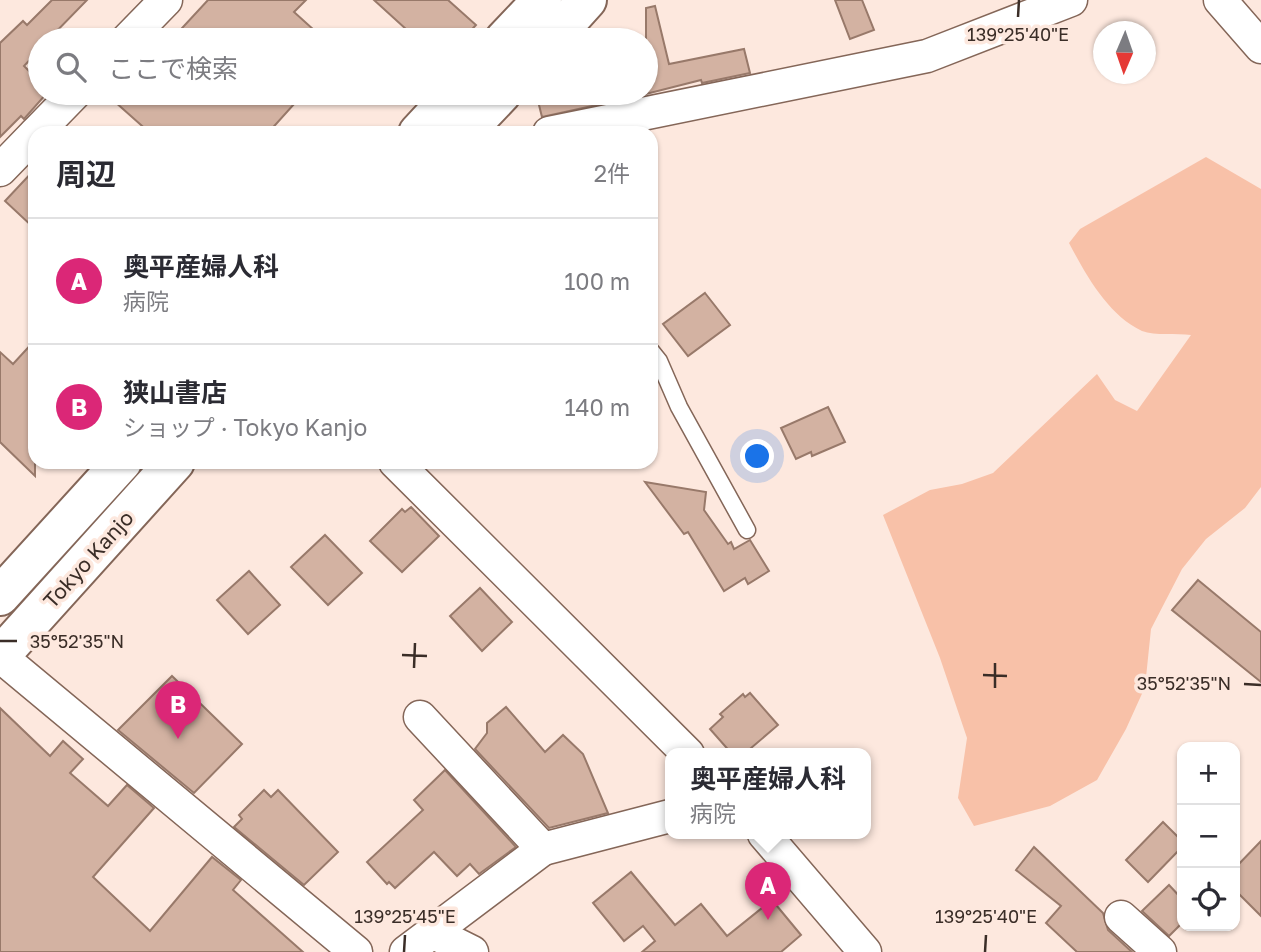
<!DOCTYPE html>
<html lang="ja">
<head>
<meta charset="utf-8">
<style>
	:root { --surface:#fff; --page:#f7f7f7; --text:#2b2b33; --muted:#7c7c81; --line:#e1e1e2; --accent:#db2777 }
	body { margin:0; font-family:"Golos Text","Noto Sans JP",sans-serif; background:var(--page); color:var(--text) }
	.controls { position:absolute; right:21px; bottom:21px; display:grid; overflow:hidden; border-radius:14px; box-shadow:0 2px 5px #0004 }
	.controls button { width:63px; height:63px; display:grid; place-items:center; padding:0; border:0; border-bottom:2px solid var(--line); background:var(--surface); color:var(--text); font:35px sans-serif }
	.compass { position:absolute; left:1093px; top:21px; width:63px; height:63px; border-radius:50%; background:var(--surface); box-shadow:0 2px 5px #0004; rotate:182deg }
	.you { position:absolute; left:758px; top:457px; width:24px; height:24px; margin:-18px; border:5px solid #fff; border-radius:50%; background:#1a73e8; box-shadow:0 0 0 10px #1a73e833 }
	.badge { display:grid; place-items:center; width:46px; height:46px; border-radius:50%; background:var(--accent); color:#fff; font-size:23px; font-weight:700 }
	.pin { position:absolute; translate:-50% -58px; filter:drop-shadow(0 2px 4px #0008) }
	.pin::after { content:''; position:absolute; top:37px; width:24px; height:21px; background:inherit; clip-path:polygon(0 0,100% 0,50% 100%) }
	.popup { position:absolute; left:665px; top:748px; width:206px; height:91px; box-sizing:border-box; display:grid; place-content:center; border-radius:14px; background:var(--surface); filter:drop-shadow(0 2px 5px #0005); font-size:23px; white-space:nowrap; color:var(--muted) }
	.popup b { font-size:26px; color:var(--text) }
	.popup::after { content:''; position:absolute; left:50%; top:100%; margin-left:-14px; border:14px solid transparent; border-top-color:var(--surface) }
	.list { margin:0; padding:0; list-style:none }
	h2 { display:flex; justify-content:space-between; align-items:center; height:91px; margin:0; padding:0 28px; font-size:30px }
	h2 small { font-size:23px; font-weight:400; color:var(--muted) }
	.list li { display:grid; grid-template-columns:46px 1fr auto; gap:21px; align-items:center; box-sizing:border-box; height:126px; padding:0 28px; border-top:2px solid var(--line) }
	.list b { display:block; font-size:26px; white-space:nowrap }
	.list p { margin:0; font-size:23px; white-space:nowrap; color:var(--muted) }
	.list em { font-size:23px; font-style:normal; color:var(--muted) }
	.icon { flex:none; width:38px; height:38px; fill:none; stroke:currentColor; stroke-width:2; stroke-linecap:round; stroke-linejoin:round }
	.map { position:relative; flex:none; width:1261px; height:952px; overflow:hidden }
	.search { position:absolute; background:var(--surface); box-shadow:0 2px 5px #0004; left:28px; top:28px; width:630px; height:77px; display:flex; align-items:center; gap:18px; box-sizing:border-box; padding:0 24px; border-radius:38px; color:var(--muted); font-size:26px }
	.panel { position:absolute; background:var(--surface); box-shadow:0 2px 5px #0004; left:28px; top:126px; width:630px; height:343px; border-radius:21px }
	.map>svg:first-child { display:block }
	.green { fill:#f8c1a8 }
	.building { fill:#d3b2a2; stroke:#98796a; stroke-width:2 }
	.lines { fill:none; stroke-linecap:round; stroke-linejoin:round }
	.lane-casing { stroke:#846658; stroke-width:19 }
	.street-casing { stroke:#846658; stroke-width:35 }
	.highway-casing { stroke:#846658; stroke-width:42 }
	.lane { stroke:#fff; stroke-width:16 }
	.street { stroke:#fff; stroke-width:32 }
	.highway { stroke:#fff; stroke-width:38 }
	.ticks { fill:none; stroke:#3a2d27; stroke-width:2.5 }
	.labels { text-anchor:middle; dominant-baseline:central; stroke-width:7; stroke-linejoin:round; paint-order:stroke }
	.street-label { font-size:21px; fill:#3a2d27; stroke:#fde8de }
	.ticks-label { font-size:18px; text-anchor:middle; fill:#3a2d27; stroke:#fde8de; stroke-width:7; stroke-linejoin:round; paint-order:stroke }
</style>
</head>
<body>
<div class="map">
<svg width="1261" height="952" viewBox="0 0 1261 952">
	<rect width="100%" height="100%" fill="#fde8de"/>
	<path class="green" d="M1206,157L1261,189V487L1245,508L1206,539L1182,569L1151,629L1145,687L1126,729L1097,780L1050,806L974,826L958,798L967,738L940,658L883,515L930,490L962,484L993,473L1097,374L1115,400L1137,411L1191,335C1177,333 1155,336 1142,331C1108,315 1086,275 1069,243L1080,229Z"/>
	<g class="building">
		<polygon points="52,0 87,0 48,40 40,40 40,49 24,66 40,82 40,93 47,93 24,119 21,116 0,137 0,43 23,21 27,25"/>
		<polygon points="208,0 306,0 294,12 325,40 171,40"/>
		<polygon points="374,0 448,0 476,25 462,40 418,40"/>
		<polygon points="835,0 862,0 874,30 850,39"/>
		<polygon points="655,6 669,64 744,49 750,73 702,83 701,80 646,94 646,8"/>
		<polygon points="105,93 304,93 268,133 150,133"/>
		<polygon points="536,93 614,93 615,101 542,117"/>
		<polygon points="35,169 35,229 5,201"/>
		<polygon points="705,293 730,325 688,356 663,324"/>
		<polygon points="35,340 35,476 0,442 0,352 13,364"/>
		<polygon points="828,407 845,442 812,456 811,452 796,459 781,428"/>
		<polygon points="645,482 706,492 704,510 728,544 731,542 734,549 750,540 769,571 748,584 745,578 724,591 688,532 684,534"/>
		<polygon points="411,507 439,536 402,572 370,541 402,509 405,512"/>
		<polygon points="325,535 362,573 328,605 291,567"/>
		<polygon points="249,571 280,605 248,634 217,600"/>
		<polygon points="1198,580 1261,632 1261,682 1172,610"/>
		<polygon points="480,588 512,622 482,651 450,616"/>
		<polygon points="172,676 242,744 194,793 118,730"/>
		<polygon points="750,693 778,725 744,754 732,754 710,729 723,717 720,714 743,694 745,697"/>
		<polygon points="506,707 545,752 563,735 583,754 608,813 549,828 475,749 487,733 487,723"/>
		<polygon points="0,708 50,756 63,741 83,759 70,773 108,806 127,785 154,808 93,877 150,931 212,857 241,880 233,890 303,952 0,952"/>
		<polygon points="445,770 516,847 479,874 470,864 457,876 434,852 395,888 389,882 387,884 367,862 423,810 414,800"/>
		<polygon points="264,790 271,797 278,790 338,852 304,885 234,827 242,819 239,815"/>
		<polygon points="1163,822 1182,841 1182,847 1148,882 1126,860"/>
		<polygon points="1261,841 1261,916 1235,890 1235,868"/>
		<polygon points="1034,847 1103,913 1108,930 1132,952 1077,952 1046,923 1061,906 1016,870"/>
		<polygon points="631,872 675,925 701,904 727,936 772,900 801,935 781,952 642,952 655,941 643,926 624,941 593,903"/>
		<polygon points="1169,885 1182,899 1182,923 1169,936 1142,911"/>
	</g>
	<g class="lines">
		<defs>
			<polyline id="lane" points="651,351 659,361 679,407 747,530"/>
			<g id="street">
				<polyline points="1220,0 1261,47"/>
				<polyline points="127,40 166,0"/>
				<polyline points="36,133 75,93"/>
				<polyline points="549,133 927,56 1071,0"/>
				<polyline points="0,170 35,134"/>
				<polyline points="395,462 688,754"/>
				<polyline points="0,656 356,952"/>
				<polyline points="764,834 865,952"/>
				<polyline points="543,849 670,816"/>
				<polyline points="1121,917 1160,952"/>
				<polyline points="434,933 472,952"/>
				<polyline points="406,952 543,849 420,717"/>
			</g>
			<g id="highway">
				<polyline points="504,40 542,0"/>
				<polyline points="551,40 587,0"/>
				<polyline points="418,133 455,93"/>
				<polyline points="464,133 502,93"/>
				<polyline points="0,596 122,462"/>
				<polyline points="0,656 175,462"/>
			</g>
		</defs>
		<use href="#lane" class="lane-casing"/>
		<use href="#street" class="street-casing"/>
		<use href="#highway" class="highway-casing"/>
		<use href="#lane" class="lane"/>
		<use href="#street" class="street"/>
		<use href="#highway" class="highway"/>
	</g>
	<path class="ticks" d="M1018,17L1019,0M0,641H17M402,655L427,656M414,668L415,643M983,675L1007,676M1244,684L1261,685M995,688V663M404,952L405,935M985,952L986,935"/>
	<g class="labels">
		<g class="street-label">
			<text transform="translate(88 559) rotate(-48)">Tokyo Kanjo</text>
		</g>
	</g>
	<g class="ticks-label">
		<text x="1018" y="41">139°25'40"E</text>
		<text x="77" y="648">35°52'35"N</text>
		<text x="1184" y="690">35°52'35"N</text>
		<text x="405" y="923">139°25'45"E</text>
		<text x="986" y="923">139°25'40"E</text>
	</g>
</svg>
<div class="controls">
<button>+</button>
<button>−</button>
<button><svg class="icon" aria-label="locate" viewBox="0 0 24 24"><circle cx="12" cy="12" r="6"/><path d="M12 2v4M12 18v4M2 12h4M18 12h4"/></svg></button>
</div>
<svg class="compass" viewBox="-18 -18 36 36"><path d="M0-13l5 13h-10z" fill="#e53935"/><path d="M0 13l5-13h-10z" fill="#7c7c81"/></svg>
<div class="you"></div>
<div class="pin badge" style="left:768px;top:920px">A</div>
<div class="popup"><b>奥平産婦人科</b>病院</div>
<div class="pin badge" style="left:178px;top:739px">B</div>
<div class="search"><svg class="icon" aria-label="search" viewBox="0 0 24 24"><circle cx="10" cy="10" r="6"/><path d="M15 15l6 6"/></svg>ここで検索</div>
<section class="panel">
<h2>周辺<small>2件</small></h2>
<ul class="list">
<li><span class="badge">A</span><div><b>奥平産婦人科</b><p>病院</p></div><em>100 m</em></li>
<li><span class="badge">B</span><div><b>狭山書店</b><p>ショップ · Tokyo Kanjo</p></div><em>140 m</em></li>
</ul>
</section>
</div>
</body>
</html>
